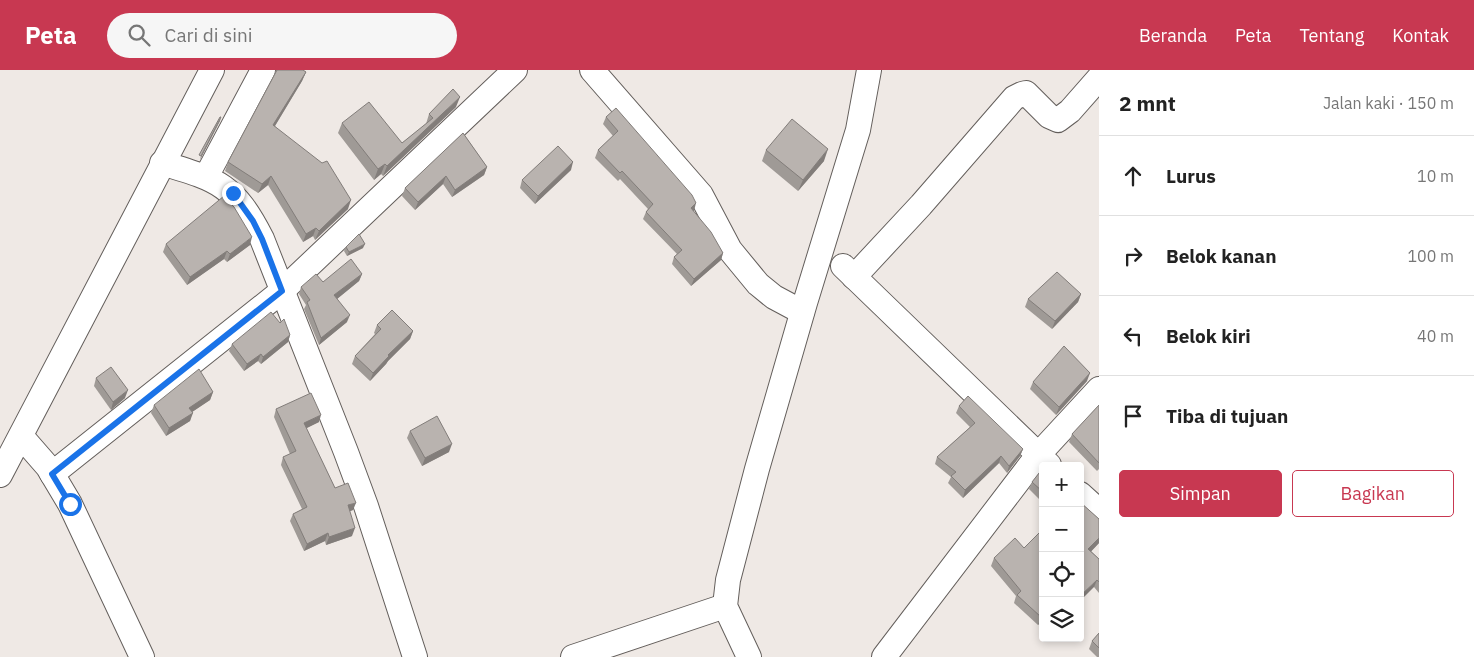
<!DOCTYPE html>
<html lang="id">
<head>
<meta charset="utf-8">
<style>
	:root { --surface:#fff; --page:#f6f6f6; --text:#222; --muted:#767676; --line:#e0e0e0; --accent:#c83851 }
	body { margin:0; font-family:"IBM Plex Sans",sans-serif; background:var(--page); color:var(--text) }
	.controls { position:absolute; right:15px; bottom:15px; display:grid; overflow:hidden; border-radius:5px; box-shadow:0 2px 8px #0003 }
	.controls button { width:45px; height:45px; display:grid; place-items:center; padding:0; border:0; border-bottom:1px solid var(--line); background:var(--surface); color:var(--text); font:25px sans-serif }
	.stop { position:absolute; width:15px; height:15px; margin:-11px; border:4px solid #1a73e8; border-radius:50%; background:#fff }
	.stop.end { background:#1a73e8; border-color:#fff; box-shadow:0 1px 5px #0008 }
	.list { margin:0; padding:0; list-style:none }
	h2 { display:flex; justify-content:space-between; align-items:center; height:65px; margin:0; padding:0 20px; font-size:21px }
	h2 small { font-size:16px; font-weight:400; color:var(--muted) }
	.list li { display:grid; grid-template-columns:32px 1fr auto; gap:15px; align-items:center; box-sizing:border-box; height:80px; padding:0 20px; border-top:1px solid var(--line) }
	.list b { display:block; font-size:19px; white-space:nowrap }
	.list em { font-size:16px; font-style:normal; color:var(--muted) }
	.actions { display:flex; gap:10px; padding:15px 20px }
	.actions a { flex:1; padding:11px 0; border:1px solid var(--accent); border-radius:5px; text-align:center; font-size:18px; color:var(--accent) }
	.actions .main { background:var(--accent); color:#fff }
	.icon { flex:none; width:28px; height:28px; fill:none; stroke:currentColor; stroke-width:2; stroke-linecap:round; stroke-linejoin:round }
	.map { position:relative; flex:none; width:1099px; height:587px; overflow:hidden }
	header { display:flex; align-items:center; gap:30px; box-sizing:border-box; height:70px; padding:0 25px; background:var(--accent); color:#fff }
	header strong { font-size:24px }
	nav { display:flex; gap:28px; margin-inline-start:auto; font-size:18px }
	.search { width:350px; height:45px; background:var(--page); display:flex; align-items:center; gap:12px; box-sizing:border-box; padding:0 18px; border-radius:28px; color:var(--muted); font-size:19px }
	main { display:flex }
	aside { flex:1; background:var(--surface) }
	.map>svg:first-child { display:block }
	.lines { fill:none; stroke-linecap:round; stroke-linejoin:round }
	.minor-casing { stroke:#635e5b; stroke-width:26 }
	.minor { stroke:#fff; stroke-width:24 }
	.wall { fill:#9f9a96 }
	.shaded-wall { fill:#827d7a }
	.building { fill:#b9b3af; stroke:#827d7a }
	.route { stroke:#1a73e8; stroke-width:6 }
</style>
</head>
<body>
<header>
<strong>Peta</strong>
<div class="search"><svg class="icon" aria-label="search" viewBox="0 0 24 24"><circle cx="10" cy="10" r="6"/><path d="M15 15l6 6"/></svg>Cari di sini</div>
<nav><a>Beranda</a><a>Peta</a><a>Tentang</a><a>Kontak</a></nav>
</header>
<main>
<div class="map">
<svg width="1099" height="587" viewBox="0 0 1099 587">
	<rect width="100%" height="100%" fill="#efe9e5"/>
	<g class="lines">
		<defs>
			<g id="minor">
				<polyline points="592,0 701,125 730,180 758,214 774,227 802,242"/>
				<path d="M162,93C218,110 234,114 262,169L346,382L366,436L415,587"/>
				<polyline points="206,107 263,0"/>
				<polyline points="843,196 1049,395"/>
				<polyline points="854,207 921,135 1014,28 1022,24 1026,23 1049,46 1058,50 1070,41 1099,8"/>
				<polyline points="21,366 48,397 70,434 142,587"/>
				<polyline points="52,404 282,221 515,0"/>
				<polyline points="0,405 212,0"/>
				<polyline points="1080,424 1099,441"/>
				<polyline points="573,587 725,536"/>
				<polyline points="749,587 725,536 728,510 757,399 805,233 858,60 869,0"/>
				<polyline points="884,587 1038,385 1099,319"/>
			</g>
		</defs>
		<use href="#minor" class="minor-casing"/>
		<use href="#minor" class="minor"/>
	</g>
	<g class="wall">
		<polygon points="276,0 303,0 306,2 302,11 275,56 348,139 315,170 313,166 303,172 268,115 258,123 225,101 228,92 275,3"/>
		<polygon points="456,37 383,106 381,104 374,110 338,63 342,53 402,73 426,54 429,44"/>
		<polygon points="606,47 693,141 723,183 721,190 691,216 672,194 674,187 677,184 643,149 646,142 648,139 620,109 618,111 595,88 598,80 613,66 603,54"/>
		<polygon points="463,63 487,97 484,105 452,127 443,114 415,140 402,126 405,118"/>
		<polygon points="766,80 824,91 798,121 762,91"/>
		<polygon points="571,100 535,134 520,118 522,110"/>
		<polygon points="166,174 250,175 227,192 224,189 187,215 163,182"/>
		<polygon points="346,177 363,178 347,186 344,181"/>
		<polygon points="362,204 359,211 337,229 347,252 319,275 304,239 306,235 299,224 301,217"/>
		<polygon points="1081,224 1078,232 1052,259 1025,237 1028,229"/>
		<polygon points="377,255 413,261 410,269 388,291 386,294 370,311 352,294 355,286 375,264 374,263"/>
		<polygon points="290,265 288,272 261,294 258,291 244,301 229,281 232,274"/>
		<polygon points="96,308 125,328 111,340 94,316"/>
		<polygon points="1087,311 1056,345 1030,319 1033,312"/>
		<polygon points="213,322 210,330 192,342 190,351 166,366 151,343 154,335"/>
		<polygon points="1099,335 1099,399 1097,401 1069,372 1072,364"/>
		<polygon points="959,336 1023,379 1020,386 1007,403 999,393 963,428 948,413 951,407 935,394 937,387 970,357 956,343"/>
		<polygon points="276,339 319,352 306,358 335,418 353,440 350,441 352,466 326,475 325,471 304,481 290,451 293,444 302,439 281,395 283,387 290,384 274,347"/>
		<polygon points="410,361 449,382 422,396 407,368"/>
		<polygon points="1043,398 1043,433 1029,419 1032,412"/>
		<polygon points="1080,432 1099,449 1099,473 1091,481 1099,489 1099,523 1094,517"/>
		<polygon points="1043,459 1043,550 1038,555 1014,533 1016,526 991,496 994,488 1024,478"/>
		<polygon points="1099,563 1099,587 1097,587 1089,579 1092,571"/>
	</g>
	<g class="shaded-wall">
		<polygon points="306,2 302,11 270,64 273,55"/>
		<polygon points="460,27 456,37 383,106 387,96"/>
		<polygon points="221,47 220,51 200,90 201,86"/>
		<polygon points="828,79 824,91 798,121 803,110"/>
		<polygon points="573,92 571,100 535,134 538,126"/>
		<polygon points="385,94 381,104 374,110 378,99"/>
		<polygon points="487,97 484,105 452,127 455,120"/>
		<polygon points="271,106 268,115 258,123 262,114"/>
		<polygon points="446,106 443,114 415,140 418,132"/>
		<polygon points="351,130 348,139 315,170 319,161"/>
		<polygon points="696,133 694,141 688,146 691,138"/>
		<polygon points="316,158 313,166 303,172 306,164"/>
		<polygon points="252,167 250,175 227,192 230,184"/>
		<polygon points="365,174 363,178 347,186 349,182"/>
		<polygon points="227,181 224,189 187,215 190,207"/>
		<polygon points="723,183 721,190 691,216 694,209"/>
		<polygon points="362,204 359,211 332,233 334,225"/>
		<polygon points="1081,224 1078,232 1052,259 1055,251"/>
		<polygon points="350,245 347,252 319,275 321,268"/>
		<polygon points="413,261 410,269 388,291 386,294 370,311 373,303 388,285"/>
		<polygon points="290,265 288,272 261,294 263,287"/>
		<polygon points="261,284 258,291 244,301 247,294"/>
		<polygon points="1090,303 1087,311 1056,345 1059,337"/>
		<polygon points="128,320 125,328 111,340 113,332"/>
		<polygon points="213,322 210,330 186,346 189,338"/>
		<polygon points="193,343 190,351 166,366 169,358"/>
		<polygon points="321,345 319,352 301,361 304,353"/>
		<polygon points="452,374 449,382 422,396 425,388"/>
		<polygon points="1023,379 1020,386 1007,403 1009,396"/>
		<polygon points="1001,386 999,393 963,428 965,420"/>
		<polygon points="356,433 353,440 345,443 348,435"/>
		<polygon points="355,458 352,466 326,475 329,467"/>
		<polygon points="328,463 325,471 304,481 307,474"/>
		<polygon points="1099,468 1099,473 1086,487 1088,479"/>
		<polygon points="1097,510 1094,517 1080,531 1080,526"/>
		<polygon points="1043,545 1043,550 1038,555 1041,547"/>
	</g>
	<g class="building">
		<polygon points="277,0 303,0 306,2 273,55 322,93 327,91 351,130 319,161 316,158 306,164 271,106 262,114 228,92"/>
		<polygon points="453,19 460,27 387,96 385,94 378,99 342,53 369,32 402,73 433,48 429,44"/>
		<polygon points="616,38 692,125 696,133 691,138 711,162 723,183 694,209 674,187 682,180 646,142 653,134 622,101 620,103 598,80 618,61 606,47"/>
		<polygon points="220,47 221,47 201,86 199,85"/>
		<polygon points="792,49 828,79 803,110 766,80"/>
		<polygon points="463,63 487,97 455,120 446,106 418,132 405,118"/>
		<polygon points="558,76 573,92 538,126 522,110"/>
		<polygon points="224,126 234,137 252,167 230,184 227,181 190,207 166,174"/>
		<polygon points="359,164 365,174 349,182 346,177"/>
		<polygon points="351,189 362,204 334,225 350,245 321,268 307,232 310,230 301,217 316,204 323,212"/>
		<polygon points="1057,202 1081,224 1055,251 1028,229"/>
		<polygon points="392,240 413,261 388,285 389,286 373,303 355,286 381,259 377,255"/>
		<polygon points="271,242 280,253 284,249 290,265 263,287 261,284 247,294 232,274"/>
		<polygon points="1064,276 1090,303 1059,337 1033,312"/>
		<polygon points="111,297 128,320 113,332 96,308"/>
		<polygon points="199,299 213,322 189,338 193,343 169,358 154,335"/>
		<polygon points="311,323 321,345 304,353 335,418 348,413 356,433 348,435 355,458 329,467 328,463 307,474 293,444 307,437 283,387 296,381 276,339"/>
		<polygon points="968,326 1023,379 1009,396 1001,386 965,420 951,406 956,402 937,387 975,353 959,336"/>
		<polygon points="1099,335 1099,393 1072,364"/>
		<polygon points="437,346 452,374 425,388 410,361"/>
		<polygon points="1043,398 1043,422 1032,412"/>
		<polygon points="1080,432 1099,449 1099,468 1088,479 1099,489 1099,512 1097,510 1080,526"/>
		<polygon points="1043,459 1043,545 1041,547 1017,525 1021,521 994,488 1015,468 1024,478"/>
		<polygon points="1099,563 1099,578 1092,571"/>
	</g>
	<g class="lines">
		<polyline class="route" points="70,434 52,404 282,221 262,169 253,151 233,123"/>
	</g>
</svg>
<div class="controls">
<button>+</button>
<button>−</button>
<button><svg class="icon" aria-label="locate" viewBox="0 0 24 24"><circle cx="12" cy="12" r="6"/><path d="M12 2v4M12 18v4M2 12h4M18 12h4"/></svg></button>
<button><svg class="icon" aria-label="layers" viewBox="0 0 24 24"><path d="M12 4l9 5-9 5-9-5zM3 14l9 5 9-5"/></svg></button>
</div>
<div class="stop" style="left:70px;top:434px"></div>
<div class="stop end" style="left:233px;top:123px"></div>
</div>
<aside>
<h2>2 mnt<small>Jalan kaki · 150 m</small></h2>
<ul class="list">
<li><svg class="icon" aria-label="ahead" viewBox="0 0 24 24"><path d="M12 20V5M6 11l6-6 6 6"/></svg><div><b>Lurus</b></div><em>10 m</em></li>
<li><svg class="icon" aria-label="right" viewBox="0 0 24 24"><path d="M7 20v-9h11M14 6l5 5-5 5"/></svg><div><b>Belok kanan</b></div><em>100 m</em></li>
<li><svg class="icon" aria-label="left" viewBox="0 0 24 24"><path d="M17 20v-9H6M10 6l-5 5 5 5"/></svg><div><b>Belok kiri</b></div><em>40 m</em></li>
<li><svg class="icon" aria-label="arrive" viewBox="0 0 24 24"><path d="M6 21V4h12l-3 4 3 4H6"/></svg><div><b>Tiba di tujuan</b></div></li>
</ul>
<div class="actions"><a class="main">Simpan</a><a>Bagikan</a></div>
</aside>
</main>
</body>
</html>
